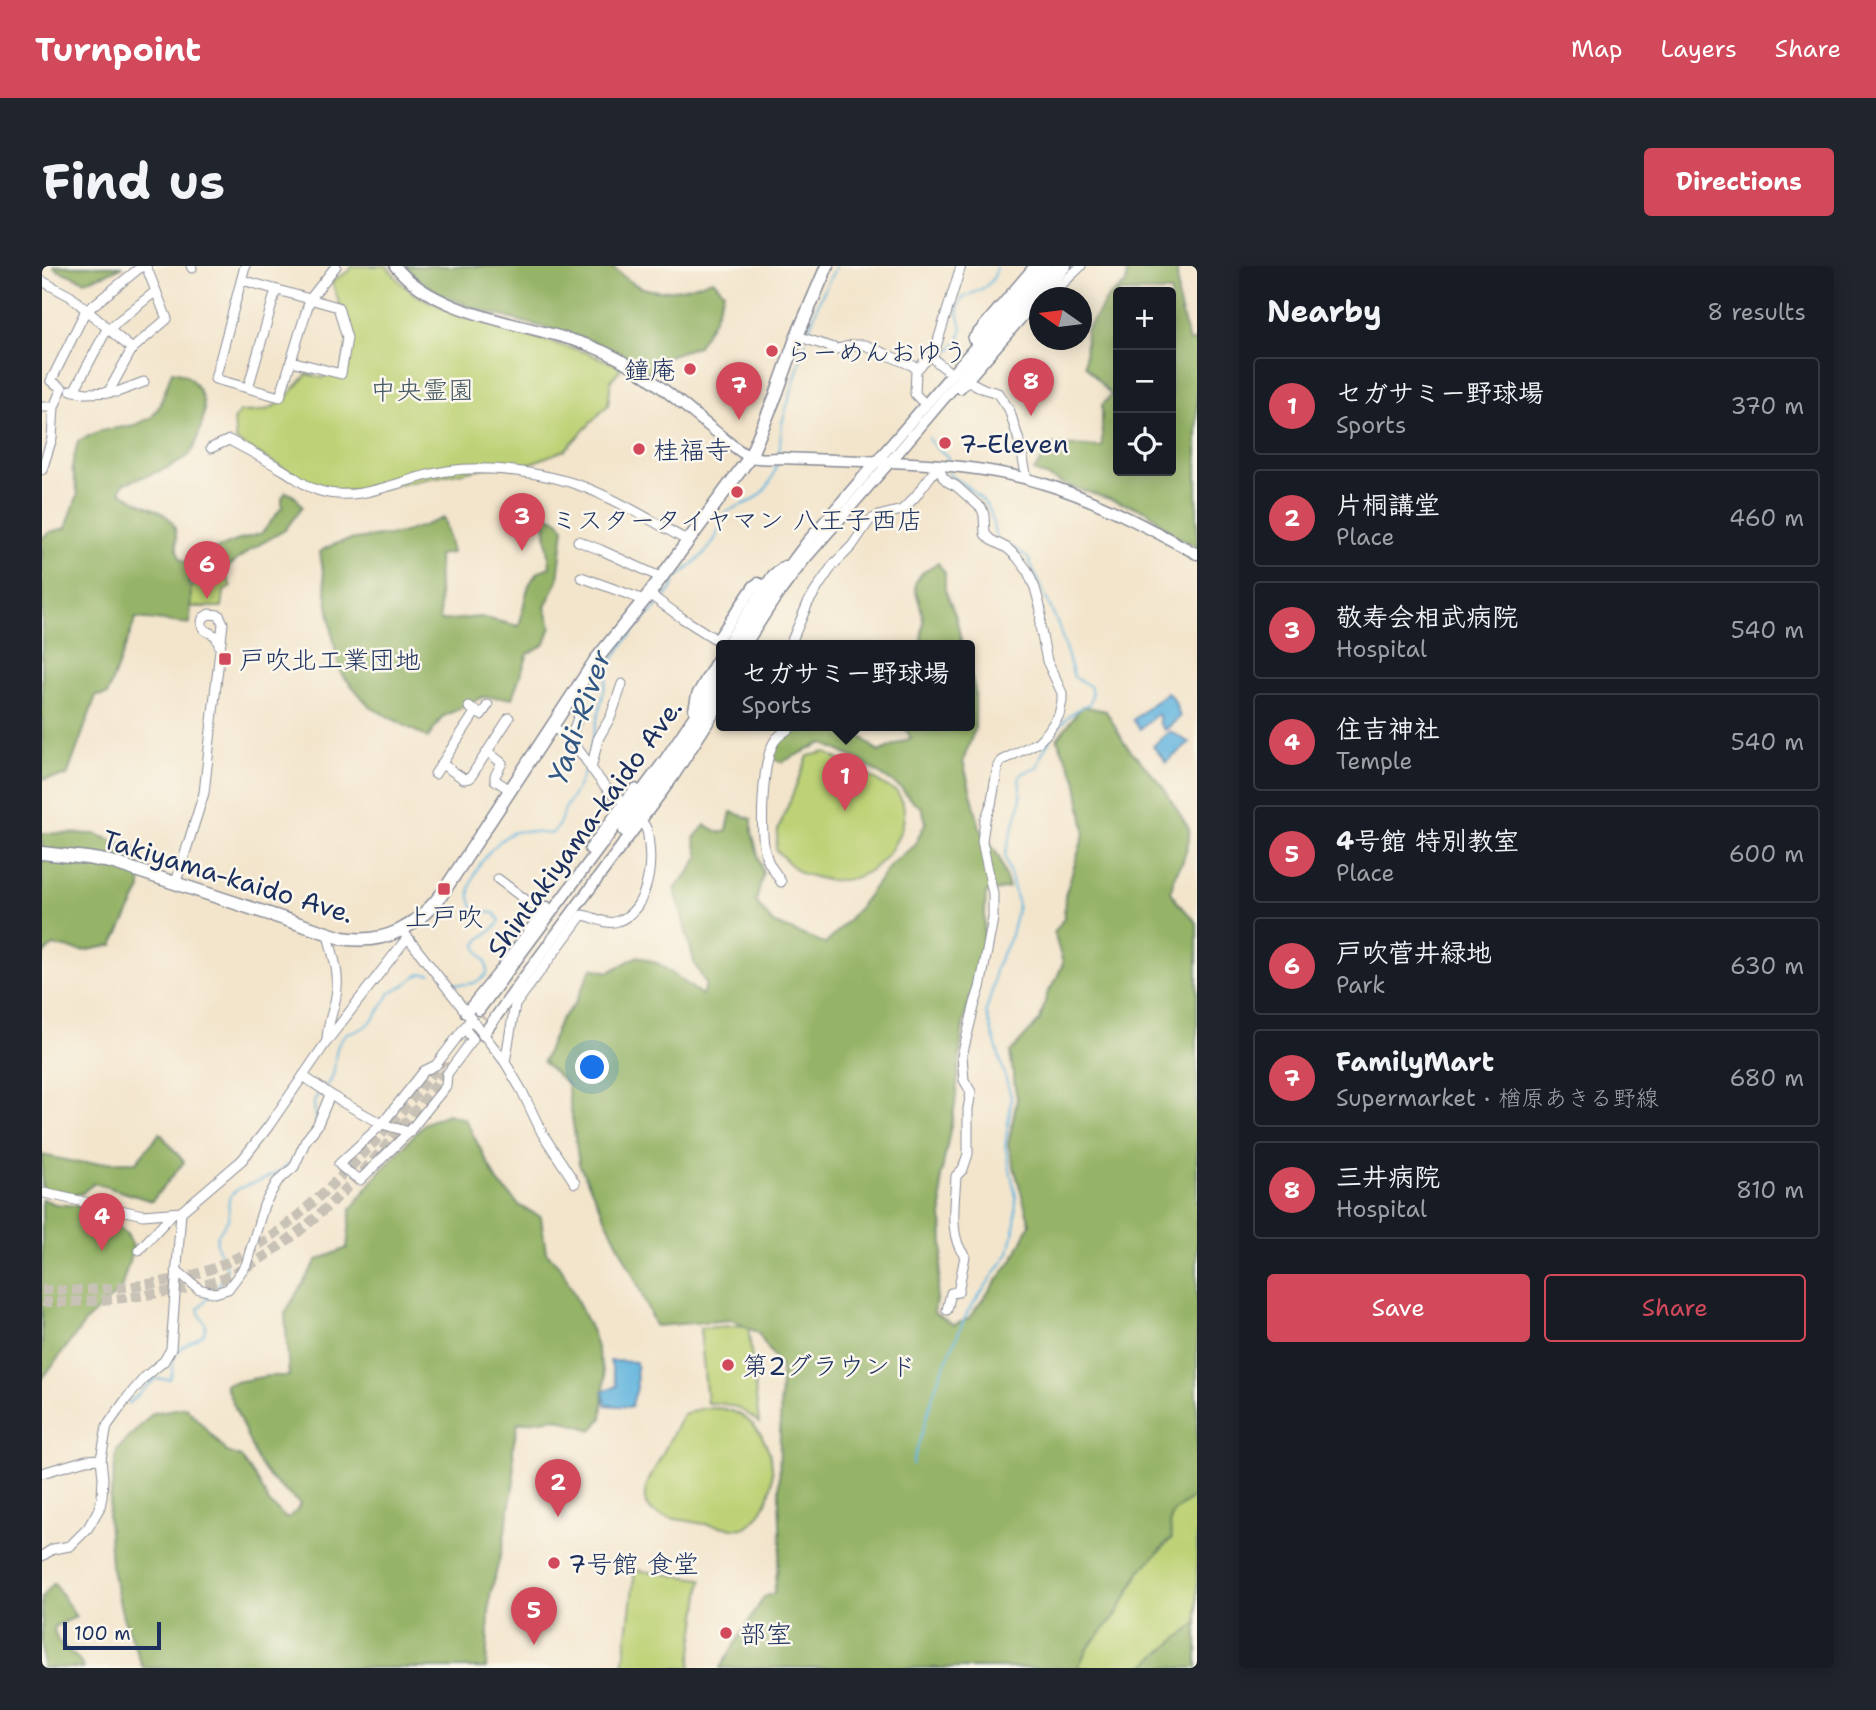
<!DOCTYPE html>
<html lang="en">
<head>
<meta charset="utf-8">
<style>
	:root { --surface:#171b24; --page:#20242c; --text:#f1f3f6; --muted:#9ea1a6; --line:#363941; --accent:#d1495b }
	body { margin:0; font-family:"Shantell Sans","Klee One",sans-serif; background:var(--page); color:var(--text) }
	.controls { position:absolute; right:21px; top:21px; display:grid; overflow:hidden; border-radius:7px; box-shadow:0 4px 18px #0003 }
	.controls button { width:63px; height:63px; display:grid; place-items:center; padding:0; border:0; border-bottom:2px solid var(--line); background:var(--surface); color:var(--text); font:35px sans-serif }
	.compass { position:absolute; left:987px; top:21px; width:63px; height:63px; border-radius:50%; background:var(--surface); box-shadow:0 4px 18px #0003; rotate:284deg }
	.scale { position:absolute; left:21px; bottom:18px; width:98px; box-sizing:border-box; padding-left:7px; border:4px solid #1b2f5e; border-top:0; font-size:19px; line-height:24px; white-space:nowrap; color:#1b2f5e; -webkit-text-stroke:5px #fbf7ec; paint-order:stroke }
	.you { position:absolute; left:551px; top:802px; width:24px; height:24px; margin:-18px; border:5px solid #fff; border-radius:50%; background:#1a73e8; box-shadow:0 0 0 10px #1a73e833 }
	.badge { display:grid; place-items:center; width:46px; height:46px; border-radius:50%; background:var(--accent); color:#fff; font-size:23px; font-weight:700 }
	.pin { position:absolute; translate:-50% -58px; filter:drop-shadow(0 2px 4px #0008) }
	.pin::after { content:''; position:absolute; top:37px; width:24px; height:21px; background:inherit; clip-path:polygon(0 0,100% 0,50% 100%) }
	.popup { position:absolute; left:674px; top:374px; width:259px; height:91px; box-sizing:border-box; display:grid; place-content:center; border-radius:7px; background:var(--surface); filter:drop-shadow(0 2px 5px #0005); font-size:23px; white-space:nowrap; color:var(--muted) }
	.popup b { font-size:26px; color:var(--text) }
	.popup::after { content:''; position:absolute; left:50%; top:100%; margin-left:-14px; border:14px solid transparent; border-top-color:var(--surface) }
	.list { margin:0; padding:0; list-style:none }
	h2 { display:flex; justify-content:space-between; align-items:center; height:91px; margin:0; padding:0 28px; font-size:30px }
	h2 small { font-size:23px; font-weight:400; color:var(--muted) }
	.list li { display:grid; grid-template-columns:46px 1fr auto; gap:21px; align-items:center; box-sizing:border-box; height:98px; margin:0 14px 14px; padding:0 14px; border:2px solid var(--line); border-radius:7px }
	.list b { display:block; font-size:26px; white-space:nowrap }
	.list p { margin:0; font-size:23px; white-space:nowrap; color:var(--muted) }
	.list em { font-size:23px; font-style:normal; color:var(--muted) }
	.actions { display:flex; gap:14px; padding:21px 28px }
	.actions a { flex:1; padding:16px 0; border:2px solid var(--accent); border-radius:7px; text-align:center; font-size:24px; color:var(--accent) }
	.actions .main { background:var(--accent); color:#fff }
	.icon { flex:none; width:38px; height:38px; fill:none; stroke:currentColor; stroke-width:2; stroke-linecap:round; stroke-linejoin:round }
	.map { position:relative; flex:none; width:1155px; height:1402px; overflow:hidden; border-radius:7px }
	header { display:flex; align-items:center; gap:42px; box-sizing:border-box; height:98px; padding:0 35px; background:var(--accent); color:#fff }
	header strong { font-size:33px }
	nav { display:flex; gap:38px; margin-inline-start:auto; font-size:24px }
	.intro { display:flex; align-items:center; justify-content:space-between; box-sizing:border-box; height:168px; padding:0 42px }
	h1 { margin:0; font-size:49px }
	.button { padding:18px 32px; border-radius:7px; background:var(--accent); color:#fff; font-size:24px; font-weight:700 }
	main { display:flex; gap:42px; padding:0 42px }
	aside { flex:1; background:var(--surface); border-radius:7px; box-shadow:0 4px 18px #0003 }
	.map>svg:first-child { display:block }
	.green { fill:#bdd276; stroke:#6c806a; stroke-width:2 }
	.forest { fill:#96b467; stroke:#587262; stroke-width:2; fill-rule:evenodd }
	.water { fill:#63b5de; stroke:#3f729e; stroke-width:2 }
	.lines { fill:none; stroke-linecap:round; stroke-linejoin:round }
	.stream { stroke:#63b5de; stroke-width:2 }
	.major-tunnel { stroke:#c8c1b6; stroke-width:10; stroke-dasharray:10 5; stroke-linecap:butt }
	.minor-casing { stroke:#878a95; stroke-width:11 }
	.major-casing { stroke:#878a95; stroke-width:13 }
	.highway-casing { stroke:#878a95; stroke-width:15 }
	.minor { stroke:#fff; stroke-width:9 }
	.major { stroke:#fff; stroke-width:10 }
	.highway { stroke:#fff; stroke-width:12 }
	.poi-dot { fill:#d1495b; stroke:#fbf7ec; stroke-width:2.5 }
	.labels { text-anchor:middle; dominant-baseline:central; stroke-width:5; stroke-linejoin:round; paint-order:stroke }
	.poi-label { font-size:26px; fill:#1b2f5e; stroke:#fbf7ec; text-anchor:start }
	.park-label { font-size:26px; fill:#445864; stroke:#fbf7ec }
	.street-label { font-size:26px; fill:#1b2f5e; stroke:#fbf7ec }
	.water-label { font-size:28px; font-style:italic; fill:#315784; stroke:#fbf7ec }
</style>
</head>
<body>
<header>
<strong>Turnpoint</strong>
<nav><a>Map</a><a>Layers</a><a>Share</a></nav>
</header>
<div class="intro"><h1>Find us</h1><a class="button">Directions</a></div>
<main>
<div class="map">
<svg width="1155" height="1402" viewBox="0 0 1155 1402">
	<rect width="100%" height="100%" fill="#fbf7ec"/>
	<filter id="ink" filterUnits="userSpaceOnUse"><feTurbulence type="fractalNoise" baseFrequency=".0143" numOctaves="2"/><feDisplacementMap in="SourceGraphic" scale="14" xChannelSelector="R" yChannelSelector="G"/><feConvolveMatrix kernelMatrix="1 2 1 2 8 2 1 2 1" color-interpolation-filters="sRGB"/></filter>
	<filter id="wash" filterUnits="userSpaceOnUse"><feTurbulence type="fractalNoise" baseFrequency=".00686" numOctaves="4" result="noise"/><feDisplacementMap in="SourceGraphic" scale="28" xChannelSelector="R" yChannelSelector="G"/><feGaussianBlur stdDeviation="1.57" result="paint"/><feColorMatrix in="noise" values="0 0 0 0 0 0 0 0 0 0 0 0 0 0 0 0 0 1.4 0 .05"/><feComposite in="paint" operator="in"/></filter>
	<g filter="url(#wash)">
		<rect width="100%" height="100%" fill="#f3e5cc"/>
		<g class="green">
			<path d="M311,0H345L359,17L372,28L421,51L546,87L580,101L569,114L566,139L523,184L476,202L452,200L322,225H293L269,218L194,175L192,155L197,146C207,145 217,147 226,143C239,139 256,119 265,108L280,112L289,107L299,110L308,72L290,15L307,5Z"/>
			<polygon points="184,309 189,321 182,325 180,341 148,341 149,321"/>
			<path d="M783,486L855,526C864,539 864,551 858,566C844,602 811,623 773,611C768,610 762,609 757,606C749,600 741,591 734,584L736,564L766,490Z"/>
			<path d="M706,1059L717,1157C702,1142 686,1136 665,1137L658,1062Z"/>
			<path d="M661,1142C668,1142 676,1142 683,1143C726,1153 743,1208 720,1244C716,1250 709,1260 701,1262C697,1263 694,1262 690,1262C675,1260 660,1258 646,1255C620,1251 592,1248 607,1214L641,1148Z"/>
			<polygon points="1155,1217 1155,1402 1036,1402 1044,1384 1075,1348 1098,1305 1106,1295 1121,1282 1126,1258 1133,1243 1151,1232"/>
			<polygon points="593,1304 660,1313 648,1402 581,1402"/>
		</g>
		<g class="forest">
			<polygon points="12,0 81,0 64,8 43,15 13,3"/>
			<path d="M364,0H569C577,7 586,15 596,20C618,31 649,21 671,14L682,26L672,53L656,80L629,89L608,109C587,93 572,84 547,74C493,55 400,46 364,0Z"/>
			<path d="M1087,0H1135L1136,34L1147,76L1155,74V281L1133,270L1105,245L1027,220L992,205L1010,179L1060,181V139L1069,129L1043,99L1044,65L1067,30L1084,18L1085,2ZM1076,26H1129V205H1076Z"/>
			<path d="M130,105C148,106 162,126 162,143C162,153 159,161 156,170C154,178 152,184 146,190C132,202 99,211 81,218L78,225C92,237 120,242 130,256C139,269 129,285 142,296L194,275L220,267L240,241V232L244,226C253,229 256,233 260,241L243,264L208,284L185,302L146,317L149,321L148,358L94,352L65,429L54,430L25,510L0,513V272L8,266L24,262L36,228L30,201L36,175L58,165L93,159L110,151L118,139Z"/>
			<path d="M502,248L516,254L522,262L516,314L503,341L509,360L503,378L486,388L470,432L440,431L400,451L386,472L328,441L299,407L292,377L278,286C301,269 332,273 359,267C374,263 388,257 402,252L410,287L396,289L398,355L438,351L477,360C484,337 482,307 508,301Z"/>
			<path d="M896,297L903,307V324L914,351L920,379H879C879,371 881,363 881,355C879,323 857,318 896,297Z"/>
			<path d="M927,403L933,424V462L921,495L938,562L957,591L967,622L944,627L941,685L921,759L913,839L899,910L901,984L892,1047L912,1059L926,1053L972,992L988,958L966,879L975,833L968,787L998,754L1005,728L1014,714L1021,697L1012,667L1022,652L1023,630L1043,565L1034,512L1015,473L1040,440L1064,445L1083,478L1119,518L1147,563V574L1141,595L1133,609L1129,625L1134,635L1155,657V1217L1151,1232C1132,1244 1124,1248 1130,1272L1098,1305L1075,1348L1044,1384L1036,1402H678L722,1331L732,1327L739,1279L737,1235L739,1102L715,1066L690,1054L613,1060L596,1019L537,898L525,818L501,796L518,754L532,739L550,702L567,706L596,690L617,698L660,729L664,718L653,699L633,623L648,605L657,590L652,572L663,559L679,567L685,564L689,546L710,553V566L721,608L714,636L731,657L784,678L816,643L850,597L872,580L884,556L880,542L868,533L859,522L815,493L780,477L740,496L729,492L737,475L757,459H807L836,486L869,472L861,459H927Z"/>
			<polygon points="0,567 53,568 94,583 99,623 71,679 41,685 12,680 2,687 0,693"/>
			<polygon points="405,848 423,853 455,915 478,940 499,951 504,986 520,1003 551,1068 563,1111 560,1152 550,1164 513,1152 476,1157 471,1181 472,1216 460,1283 448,1330 444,1402 101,1402 81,1351 69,1299 66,1250 75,1184 111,1147 144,1141 185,1186 199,1191 217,1217 227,1237 245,1253 254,1246 258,1238 228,1212 215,1194 183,1118 226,1110 247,1110 243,1047 275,994 305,982 309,943 337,907 383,857"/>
			<polygon points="118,867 142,896 110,935 52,917 39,928 0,925 0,889 37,897 94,896"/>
			<polygon points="0,933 13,938 47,941 62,949 85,968 91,981 79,1023 45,1054 0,1113"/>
			<polygon points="12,1317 34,1351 11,1361 16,1376 35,1392 42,1402 0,1402 0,1332"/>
			<polygon points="1155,1357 1155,1402 1099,1402"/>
		</g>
		<g class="water">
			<polygon points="1125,426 1132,434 1138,451 1123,464 1117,457 1117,450 1115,448 1098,463 1091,454"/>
			<polygon points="1128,465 1148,477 1124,496 1111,480"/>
			<polygon points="568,1095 594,1096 595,1122 589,1141 564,1139 561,1125 575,1120"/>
		</g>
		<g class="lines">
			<g class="stream">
				<polyline points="765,70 778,33 794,0"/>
				<path d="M899,93C905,87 915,79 918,71C925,56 908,47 921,32C937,24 954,20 954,0"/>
				<path d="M882,120C881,110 882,104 891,97"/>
				<polyline points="887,172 888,176 906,191 906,194"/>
				<polyline points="737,188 740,157 764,75"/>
				<path d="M907,206L908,210C921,217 941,231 948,245C952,254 950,264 955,273"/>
				<path d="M620,335L630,323L633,314L664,286L672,275L684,247C690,242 697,240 705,237C722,230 731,215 735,197"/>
				<path d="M546,492L567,403C577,378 598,359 616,339"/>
				<path d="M403,714C416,721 437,720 445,707C446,692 437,691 434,679C439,667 453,667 458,654L452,647L436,645C411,625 449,577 470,567C481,562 497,568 509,568C518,561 518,553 523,543C532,527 538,520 544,501"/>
				<path d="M284,821C300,803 285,784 306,766C323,767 336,749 343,735C346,731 346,729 349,726C354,722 360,722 364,718C375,710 374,707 389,708"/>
				<polyline points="273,854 272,835 277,827"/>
				<path d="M174,1022L183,1009L185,1003C182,992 173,983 175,972C176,965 184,959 186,953C189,945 184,938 188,931C194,920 213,918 222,913C233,908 242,903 251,895"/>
				<path d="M86,1138L113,1113H128C132,1105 130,1097 133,1089C138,1079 154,1075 162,1067L164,1059L157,1047L156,1043L168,1029"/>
				<path d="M870,1199L895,1116L926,1045L967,987L973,959L974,931L963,880L969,836V830L944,746L951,721L953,703L969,669L976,639L963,589L979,534L977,511L978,508L995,502C997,497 998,491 1001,486C1010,468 1027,443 1048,438L1050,428L1048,420L1032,411L1016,358L986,292L969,280"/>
				<polyline points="8,1209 50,1198"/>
			</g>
		</g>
	</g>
	<g filter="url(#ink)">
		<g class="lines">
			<g class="major-tunnel">
				<polyline points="425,778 444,752"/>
				<path d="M0,1024C50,1026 128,1020 174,1001C217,984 250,956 283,925C308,902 332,878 354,852C370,833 385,813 401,794"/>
				<path d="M0,1036C41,1037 82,1033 123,1026C142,1023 162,1020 180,1013C270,975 351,875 409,799"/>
			</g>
			<defs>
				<g id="minor">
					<polyline points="149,0 150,2"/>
					<polyline points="203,0 173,113 238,131 268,33 294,0"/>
					<polyline points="200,14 296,41 305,72 299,108 249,95"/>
					<polyline points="0,15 28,30 90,83 125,53 104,0"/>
					<polyline points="1007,19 1014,23 1016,22 1039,0"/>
					<polyline points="755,70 795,83 811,79 823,79 876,102"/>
					<polyline points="890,89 895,96 905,104"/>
					<polyline points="926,115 942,123 956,127 967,143 978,178 985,213"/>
					<polyline points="206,122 234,24"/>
					<polyline points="29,124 44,127 75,126 102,116"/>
					<polyline points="32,125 64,65 114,25"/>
					<polyline points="66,127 90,83"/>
					<polyline points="879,134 873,128 874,104 890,89 894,81 919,0"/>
					<polyline points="0,141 12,141"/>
					<path d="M169,182L187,174C206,184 225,194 243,205C253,211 264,221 275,224C318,239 362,211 405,205C447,199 502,206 542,221C578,235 612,256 646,275"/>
					<path d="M896,200L901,211L906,216L914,220L940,243L942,249L943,268L949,274L965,282L975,291L985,304L993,322L999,344L998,360L1005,395L1020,427V435L1017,449L1005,467L996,476L959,495L956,500L949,539L943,554L940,575L951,628V653L938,722L933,737L920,790L922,814L929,826L926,843V888L921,903L914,910C913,933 906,972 923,990L916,1026L909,1027L905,1044"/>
					<polyline points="0,204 10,172 12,141 20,122 9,115 43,46 100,0"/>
					<polyline points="536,275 559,284 618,311"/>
					<polyline points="539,311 602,334"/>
					<polyline points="607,328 640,352 678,376"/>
					<polyline points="748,379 766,337 778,318 791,299 810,280 827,255 836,250 860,244 873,231 896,200"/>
					<polyline points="427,441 439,449 446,439"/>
					<path d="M510,460C516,465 523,469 528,474C548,494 556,522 583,536"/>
					<polyline points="528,474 537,449"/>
					<polyline points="446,486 460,497 453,510 453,514 468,524"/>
					<polyline points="400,498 422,513 428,512 467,452"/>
					<polyline points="549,503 556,473 569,450 580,418"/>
					<polyline points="393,508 434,445"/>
					<polyline points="456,613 501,647"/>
					<path d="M134,616L162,527L181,357L177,349L167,348L161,352C157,365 166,365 174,370L177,379"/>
					<path d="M739,616C735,608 727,600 725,592C717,570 720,496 732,476C736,469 746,463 753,459"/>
					<polyline points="363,668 463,796 480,825 500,867 533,917"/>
					<path d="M285,775C285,755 294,741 295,722C297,703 289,685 286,667"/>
					<path d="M463,796L473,739L540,649C552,650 564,660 576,655C604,645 610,605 607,579C606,569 606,562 599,555"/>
					<polyline points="261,810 298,835 340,858 367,866 404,820 405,808 431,773 422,762"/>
					<path d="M367,866L318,914C311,908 302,905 297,898L340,858L382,805L394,799L429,753"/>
					<polyline points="2,927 101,949 139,946 200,894 226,861 285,775 365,672"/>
					<polyline points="97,984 131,947"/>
					<polyline points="134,1004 157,1023 173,1027 186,1023 204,999 222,939 235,916 252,901 264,874 275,860 288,829"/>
					<polyline points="0,1207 44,1194 59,1193"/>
					<polyline points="0,1290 11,1283 28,1280 46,1262 58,1241 60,1231 61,1212 59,1193 65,1160 85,1132 103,1111 122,1095 129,1083 139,946"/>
				</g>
				<g id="major">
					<path d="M353,0C397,53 490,57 551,81C597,98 635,135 673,165C682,172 696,186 707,190C715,194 729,192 738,192C775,193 812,195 849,196C898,198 949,202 996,216C1052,232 1105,261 1155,288"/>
					<polyline points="931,73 993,0"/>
					<polyline points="918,122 1024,0"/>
					<polyline points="675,374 712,320 716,317 723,320"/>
					<polyline points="684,379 731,309 743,300"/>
					<polyline points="693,379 727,327 765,276 1003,0"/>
					<polyline points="703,379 732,334 762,294 860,182 1014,0"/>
					<polyline points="652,444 655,429 679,387"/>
					<polyline points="582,565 635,491 679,419"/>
					<polyline points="548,583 593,523"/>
					<polyline points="437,744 622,495 652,450 679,404"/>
					<polyline points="424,747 458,705 505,641"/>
					<polyline points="441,769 480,714 631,511 679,436"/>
				</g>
				<path id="highway" d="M0,587L45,592L69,596L300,672C344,679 374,661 400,628L553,395L607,328L708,191L734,129L755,70L785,0"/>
			</defs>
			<use href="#minor" class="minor-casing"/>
			<use href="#major" class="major-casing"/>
			<use href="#highway" class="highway-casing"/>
			<use href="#minor" class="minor"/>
			<use href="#major" class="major"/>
			<use href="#highway" class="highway"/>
		</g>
	</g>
	<g class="poi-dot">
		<circle cx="730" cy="85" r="7"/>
		<circle cx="648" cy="103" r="7"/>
		<circle cx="903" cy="177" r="7"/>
		<circle cx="597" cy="183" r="7"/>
		<circle cx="695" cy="226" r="7"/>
		<rect x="176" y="386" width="14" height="14" rx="3.5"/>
		<rect x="395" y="616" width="14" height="14" rx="3.5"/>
		<circle cx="686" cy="1099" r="7"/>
		<circle cx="512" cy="1297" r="7"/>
		<circle cx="684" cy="1367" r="7"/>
	</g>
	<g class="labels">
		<g class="poi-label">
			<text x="744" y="85">らーめんおゆう</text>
			<text x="634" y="103" text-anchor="end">鐘庵</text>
			<text x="917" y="177">7-Eleven</text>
			<text x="611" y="183">桂福寺</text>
			<text x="695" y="253" text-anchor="middle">ミスタータイヤマン 八王子西店</text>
			<text x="197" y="393">戸吹北工業団地</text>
			<text x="402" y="650" text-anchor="middle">上戸吹</text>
			<text x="700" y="1099">第2グラウンド</text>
			<text x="526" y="1297">7号館 食堂</text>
			<text x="698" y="1367">部室</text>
		</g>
		<g class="park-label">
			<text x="380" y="123">中央霊園</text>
		</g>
		<g class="street-label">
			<text transform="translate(542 562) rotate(-54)">Shintakiyama-kaido Ave.</text>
			<text transform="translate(186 610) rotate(17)">Takiyama-kaido Ave.</text>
		</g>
		<g class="water-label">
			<text transform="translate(537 451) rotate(-71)">Yadi-River</text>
		</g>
	</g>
</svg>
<div class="controls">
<button>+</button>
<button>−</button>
<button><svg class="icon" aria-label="locate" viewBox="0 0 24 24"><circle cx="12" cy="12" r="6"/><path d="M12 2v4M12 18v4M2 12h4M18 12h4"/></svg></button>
</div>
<svg class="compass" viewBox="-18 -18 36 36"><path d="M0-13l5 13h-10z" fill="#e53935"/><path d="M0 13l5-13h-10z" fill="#9ea1a6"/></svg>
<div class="scale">100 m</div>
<div class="you"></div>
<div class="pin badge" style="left:803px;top:545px">1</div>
<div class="popup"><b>セガサミー野球場</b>Sports</div>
<div class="pin badge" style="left:516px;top:1251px">2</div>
<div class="pin badge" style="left:480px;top:285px">3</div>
<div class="pin badge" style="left:60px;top:985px">4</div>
<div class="pin badge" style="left:492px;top:1379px">5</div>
<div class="pin badge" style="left:165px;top:333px">6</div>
<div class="pin badge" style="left:697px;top:154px">7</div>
<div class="pin badge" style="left:989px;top:150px">8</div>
</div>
<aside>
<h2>Nearby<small>8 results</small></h2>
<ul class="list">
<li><span class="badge">1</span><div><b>セガサミー野球場</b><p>Sports</p></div><em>370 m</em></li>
<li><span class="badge">2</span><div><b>片桐講堂</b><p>Place</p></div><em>460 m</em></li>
<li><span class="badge">3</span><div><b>敬寿会相武病院</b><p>Hospital</p></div><em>540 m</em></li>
<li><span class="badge">4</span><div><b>住吉神社</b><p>Temple</p></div><em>540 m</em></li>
<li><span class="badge">5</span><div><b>4号館 特別教室</b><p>Place</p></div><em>600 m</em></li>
<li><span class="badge">6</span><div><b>戸吹菅井緑地</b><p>Park</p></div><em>630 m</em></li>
<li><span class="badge">7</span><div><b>FamilyMart</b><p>Supermarket · 楢原あきる野線</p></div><em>680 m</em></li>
<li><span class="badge">8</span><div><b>三井病院</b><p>Hospital</p></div><em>810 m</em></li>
</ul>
<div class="actions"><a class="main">Save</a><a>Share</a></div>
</aside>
</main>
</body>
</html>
